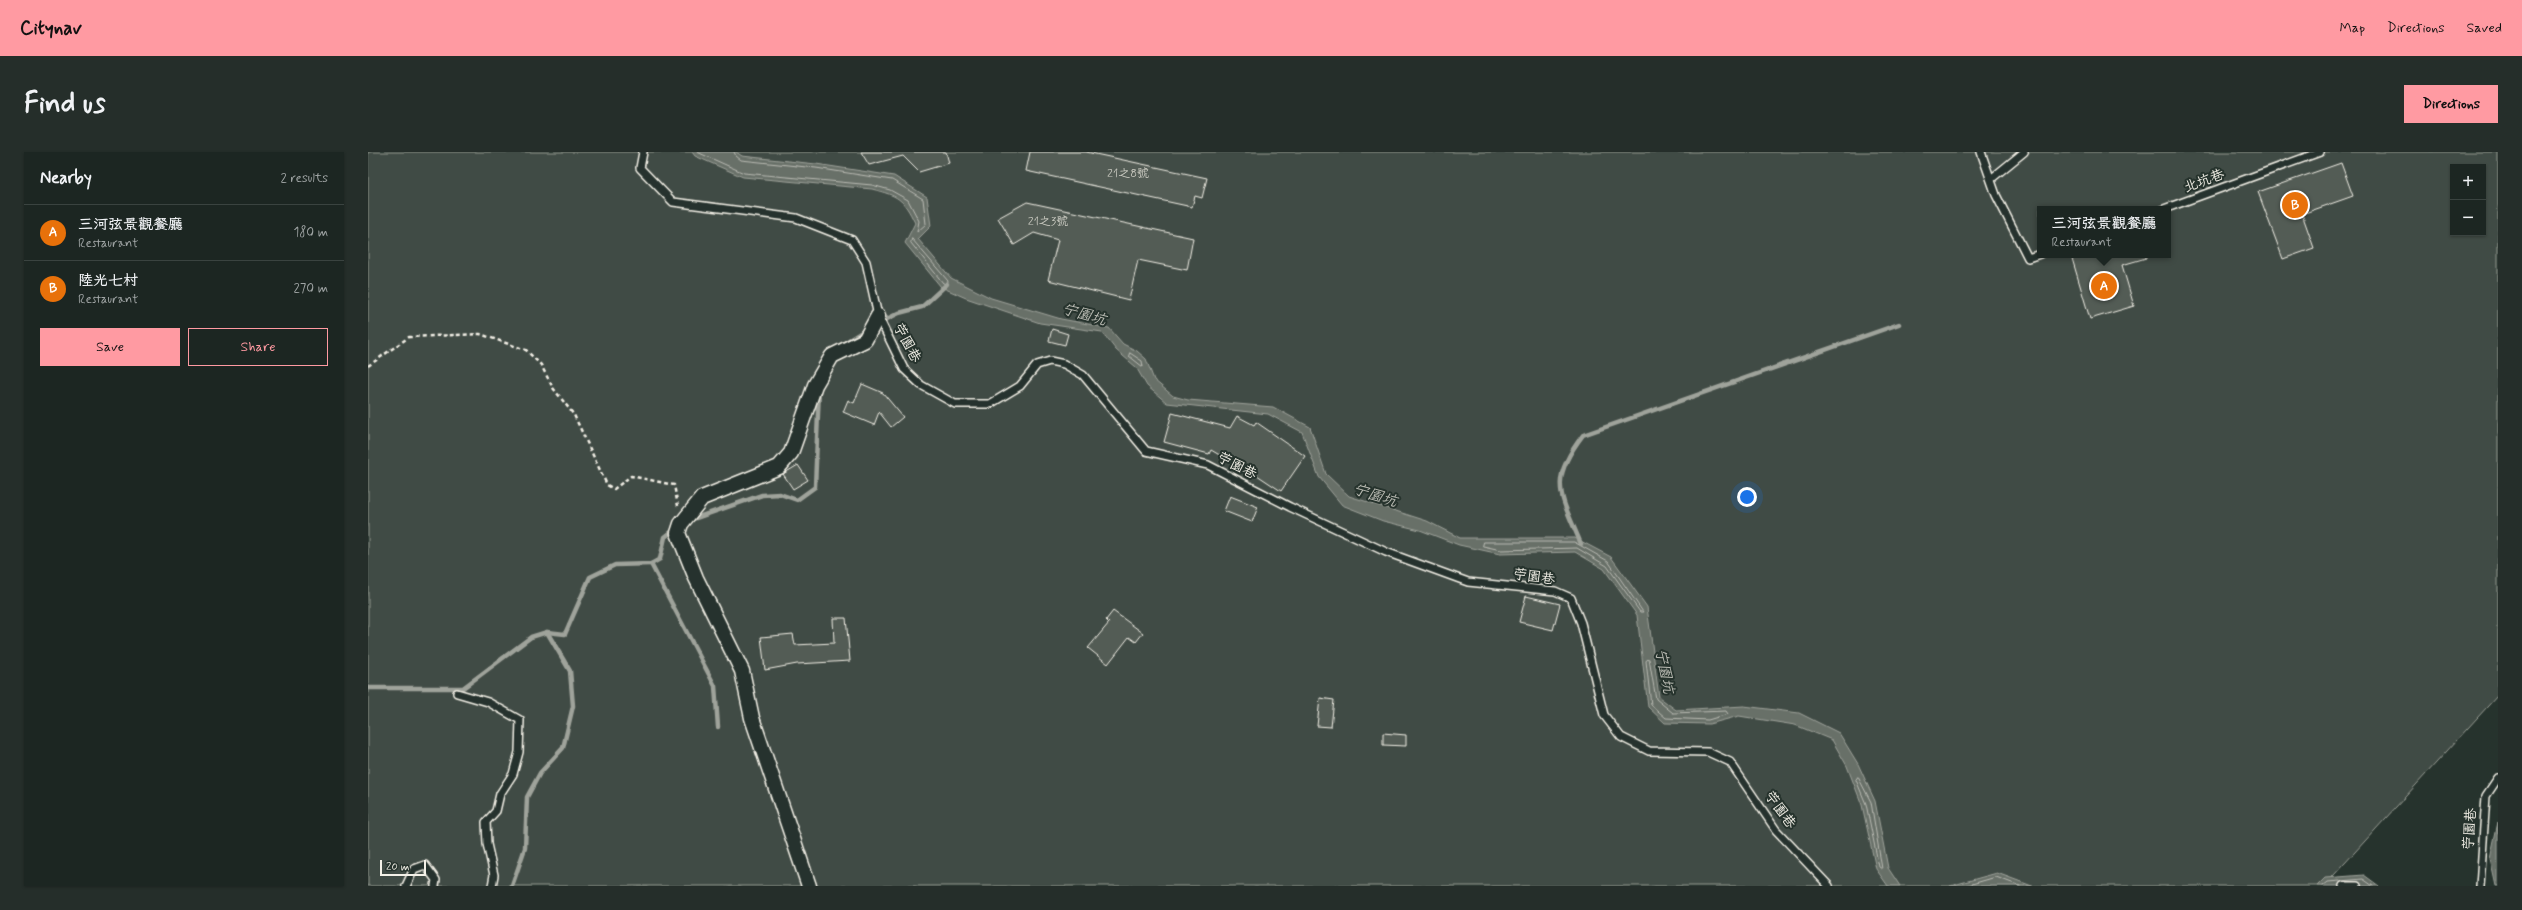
<!DOCTYPE html>
<html lang="en">
<head>
<meta charset="utf-8">
<style>
	:root { --surface:#1c2622; --page:#252e2a; --text:#f1f3f6; --muted:#a0a5a5; --line:#3a4340; --accent:#ff9aa2 }
	body { margin:0; font-family:Mynerve,"LXGW WenKai TC",sans-serif; background:var(--page); color:var(--text) }
	.controls { position:absolute; right:12px; top:12px; display:grid; overflow:hidden; border-radius:0px; box-shadow:0 1px 3px #0004 }
	.controls button { width:36px; height:36px; display:grid; place-items:center; padding:0; border:0; border-bottom:1px solid var(--line); background:var(--surface); color:var(--text); font:20px sans-serif }
	.scale { position:absolute; left:12px; bottom:10px; width:46px; box-sizing:border-box; padding-left:4px; border:2px solid #f4f1e8; border-top:0; font-size:11px; line-height:14px; white-space:nowrap; color:#f4f1e8; -webkit-text-stroke:3px #26332d; paint-order:stroke }
	.you { position:absolute; left:1379px; top:345px; width:14px; height:14px; margin:-10px; border:3px solid #fff; border-radius:50%; background:#1a73e8; box-shadow:0 0 0 6px #1a73e833 }
	.badge { display:grid; place-items:center; width:26px; height:26px; border-radius:50%; background:var(--accent); color:#fff; font-size:13px; font-weight:700 }
	.pin { position:absolute; translate:-50% -50%; border:2px solid #fff; box-shadow:0 1px 4px #0006 }
	.popup { position:absolute; left:1669px; top:54px; width:134px; height:52px; box-sizing:border-box; display:grid; place-content:center; border-radius:0px; background:var(--surface); filter:drop-shadow(0 1px 3px #0005); font-size:13px; white-space:nowrap; color:var(--muted) }
	.popup b { font-size:15px; color:var(--text) }
	.popup::after { content:''; position:absolute; left:50%; top:100%; margin-left:-8px; border:8px solid transparent; border-top-color:var(--surface) }
	.list { margin:0; padding:0; list-style:none }
	h2 { display:flex; justify-content:space-between; align-items:center; height:52px; margin:0; padding:0 16px; font-size:17px }
	h2 small { font-size:13px; font-weight:400; color:var(--muted) }
	.list li { display:grid; grid-template-columns:26px 1fr auto; gap:12px; align-items:center; box-sizing:border-box; height:56px; padding:0 16px; border-top:1px solid var(--line) }
	.list b { display:block; font-size:15px; white-space:nowrap }
	.list p { margin:0; font-size:13px; white-space:nowrap; color:var(--muted) }
	.list em { font-size:13px; font-style:normal; color:var(--muted) }
	.actions { display:flex; gap:8px; padding:12px 16px }
	.actions a { flex:1; padding:9px 0; border:1px solid var(--accent); border-radius:0px; text-align:center; font-size:14px; color:var(--accent) }
	.actions .main { background:var(--accent); color:#111 }
	.map { position:relative; flex:none; width:2130px; height:734px; overflow:hidden; border-radius:0px }
	header { display:flex; align-items:center; gap:24px; box-sizing:border-box; height:56px; padding:0 20px; background:var(--accent); color:#111 }
	header strong { font-size:19px }
	nav { display:flex; gap:22px; margin-inline-start:auto; font-size:14px }
	.intro { display:flex; align-items:center; justify-content:space-between; box-sizing:border-box; height:96px; padding:0 24px }
	h1 { margin:0; font-size:28px }
	.button { padding:10px 18px; border-radius:0px; background:var(--accent); color:#111; font-size:14px; font-weight:700 }
	main { display:flex; gap:24px; padding:0 24px }
	aside { flex:1; background:var(--surface); border-radius:0px; box-shadow:0 1px 3px #0004 }
	.map>svg:first-child { display:block }
	.green { fill:#414b45; stroke:#9a9e96; fill-rule:evenodd }
	.water { fill:#676f68; stroke:#9fa39b }
	.lines { fill:none; stroke-linecap:round; stroke-linejoin:round }
	.shore { stroke:#bcbdb5; stroke-width:1 }
	.stream { stroke:#9fa39b; stroke-width:4.5 }
	.building { fill:#525c55; stroke:#f4f1e8 }
	.lane-casing { stroke:#f4f1e8; stroke-width:10 }
	.street-casing { stroke:#f4f1e8; stroke-width:17 }
	.path { stroke:#f4f1e8; stroke-width:2.5; stroke-dasharray:4 3; stroke-linecap:butt }
	.lane { stroke:#26332d; stroke-width:7 }
	.street { stroke:#26332d; stroke-width:14 }
	.labels { text-anchor:middle; dominant-baseline:central; stroke-width:4; stroke-linejoin:round; paint-order:stroke }
	.number-label { font-size:12px; fill:#ccccc3 }
	.street-label { font-size:14px; fill:#f4f1e8; stroke:#26332d }
	.water-label { font-size:15px; font-style:italic; fill:#bcbdb5; stroke:#26332d }
</style>
</head>
<body>
<header>
<strong>Citynav</strong>
<nav><a>Map</a><a>Directions</a><a>Saved</a></nav>
</header>
<div class="intro"><h1>Find us</h1><a class="button">Directions</a></div>
<main>
<aside>
<h2>Nearby<small>2 results</small></h2>
<ul class="list">
<li><span class="badge" style="background:#e8710a">A</span><div><b>三河弦景觀餐廳</b><p>Restaurant</p></div><em>180 m</em></li>
<li><span class="badge" style="background:#e8710a">B</span><div><b>陸光七村</b><p>Restaurant</p></div><em>270 m</em></li>
</ul>
<div class="actions"><a class="main">Save</a><a>Share</a></div>
</aside>
<div class="map">
<svg width="2130" height="734" viewBox="0 0 2130 734">
	<rect width="100%" height="100%" fill="#26332d"/>
	<filter id="ink" filterUnits="userSpaceOnUse"><feTurbulence type="fractalNoise" baseFrequency=".025" numOctaves="2"/><feDisplacementMap in="SourceGraphic" scale="8" xChannelSelector="R" yChannelSelector="G"/><feConvolveMatrix kernelMatrix="1 2 1 2 8 2 1 2 1" color-interpolation-filters="sRGB"/></filter>
	<g filter="url(#ink)">
		<path class="green" d="M0,0H2130V543L1956,734H0ZM2085,15H2115V81H2085ZM1672,57H1800V103H1672Z"/>
		<g class="water">
			<path d="M324,0H368L374,4L448,12L526,24L559,45L563,74L550,87L583,126L623,146L693,167L741,176L755,192L769,199L778,207L786,228L805,244L820,248L905,255L942,275L958,322L981,344L1059,369L1092,386H1207L1243,405L1279,455L1291,545L1308,558L1376,554L1431,561L1471,581L1490,612L1507,649L1520,716L1532,734H1520L1508,717L1494,653L1479,614L1464,588L1427,573L1371,564L1341,572L1297,571L1280,555L1269,463L1236,417L1207,400L1132,402L1091,393L1052,378L1015,369L974,353L951,325L934,280L900,262L799,251L779,234L768,215L748,198L734,180L672,171L598,146L573,135L537,91L547,71C535,46 530,44 504,37L375,25L327,4Z"/>
			<polygon points="2130,670 2130,734 2128,734 2122,707"/>
			<polygon points="1629,721 1664,734 1582,734"/>
			<polygon points="1996,723 2011,734 1949,734 1957,726"/>
		</g>
		<g class="lines">
			<g class="shore">
				<polyline points="329,0 376,21 504,33 522,38 540,48 551,69 549,80 558,72 555,47 524,28 448,16 373,8 368,4 366,0"/>
				<polygon points="544,87 580,129 579,132 575,131 543,91"/>
				<polygon points="762,201 774,209 775,215 761,204"/>
				<polygon points="1116,390 1206,390 1240,409 1275,460 1272,460 1239,414 1209,396 1133,398 1115,394"/>
				<polygon points="1281,507 1288,547 1305,561 1358,559 1360,562 1340,568 1298,566 1283,553 1278,509"/>
				<polygon points="1490,625 1503,650 1514,717 1511,715 1498,652 1488,628"/>
				<polyline points="1597,734 1628,725 1652,734"/>
				<polyline points="1955,734 1960,730 1995,727 2005,734"/>
			</g>
			<g class="stream">
				<polyline points="511,171 531,161 554,155 579,132"/>
				<polyline points="473,193 499,177"/>
				<polyline points="322,368 394,343 412,342 429,348 447,335 451,237"/>
				<path d="M1213,392C1193,343 1179,330 1215,283L1531,172"/>
				<polyline points="283,412 347,534 350,575"/>
				<polyline points="0,536 95,536 163,485 179,480 197,482 222,425 247,413 283,412 292,407 297,385 307,377"/>
				<polyline points="144,734 157,696 159,645 172,621 195,596 205,554 202,519 179,480"/>
			</g>
		</g>
		<g class="building">
			<polygon points="493,0 578,0 581,11 551,20 535,4 501,13"/>
			<polygon points="662,0 718,0 839,26 834,46 827,44 824,55 658,19"/>
			<polygon points="1973,11 1985,44 1934,62 1946,96 1915,107 1890,40"/>
			<polygon points="659,50 825,86 819,118 770,108 761,148 680,128 690,88 666,81 646,93 630,66"/>
			<polygon points="1703,103 1778,103 1778,106 1754,113 1766,154 1722,167"/>
			<polygon points="684,177 700,182 697,193 681,189"/>
			<polygon points="494,232 515,241 535,265 523,275 511,260 506,273 475,260 480,248 486,251"/>
			<polygon points="804,261 862,276 869,264 886,273 888,270 937,304 913,339 862,305 860,308 843,298 841,302 796,290"/>
			<polygon points="430,313 440,328 425,337 415,322"/>
			<polygon points="862,344 890,355 884,370 856,359"/>
			<polygon points="1158,444 1192,452 1185,478 1151,470"/>
			<polygon points="745,459 775,481 768,490 761,485 740,512 720,496 741,471 738,468"/>
			<polygon points="465,466 478,466 482,509 429,512 397,518 393,485 425,482 427,493 466,491"/>
			<polygon points="952,546 966,548 963,575 949,574"/>
			<polygon points="1015,581 1038,583 1038,594 1015,593"/>
		</g>
		<g class="lines">
			<defs>
				<g id="lane">
					<polyline points="275,0 272,16 305,50 428,66 484,88 498,110 510,164 536,217 553,233 587,252 622,252 652,234 669,213 682,209 696,212 715,223 778,299 840,313 922,355 1018,400 1100,430 1187,439 1203,446 1213,471 1236,563 1253,585 1281,599 1340,600 1362,610 1408,678 1461,734"/>
					<polyline points="1613,0 1628,43 1660,106 1672,102"/>
					<polyline points="1623,27 1656,0"/>
					<polyline points="1796,57 1952,0"/>
					<polyline points="89,541 120,550 152,568 151,600 145,622 132,642 128,659 118,670 119,692 126,723 124,734"/>
					<polyline points="38,734 46,717 57,713 68,728 67,734"/>
					<polyline points="1975,734 1989,734"/>
					<polyline points="2112,734 2118,644 2130,626"/>
				</g>
				<polyline id="street" points="441,734 384,566 374,519 328,426 310,381 313,372 334,346 411,315 423,301 447,233 464,204 497,188 510,164"/>
			</defs>
			<use href="#lane" class="lane-casing"/>
			<use href="#street" class="street-casing"/>
			<polyline class="path" points="0,214 41,185 112,182 158,198 173,213 185,236 206,263 239,333 246,337 263,324 306,333 310,354"/>
			<use href="#lane" class="lane"/>
			<use href="#street" class="street"/>
		</g>
	</g>
	<g class="labels">
		<g class="number-label">
			<text x="760" y="22">21之8號</text>
			<text x="680" y="70">21之3號</text>
		</g>
		<g class="street-label">
			<text transform="translate(1836 29) rotate(-20)">北坑巷</text>
			<text transform="translate(539 191) rotate(62)">苧園巷</text>
			<text transform="translate(869 314) rotate(27)">苧園巷</text>
			<text transform="translate(1166 425) rotate(8)">苧園巷</text>
			<text transform="translate(1412 658) rotate(54)">苧園巷</text>
			<text transform="translate(2102 677) rotate(-86)">苧園巷</text>
		</g>
		<g class="water-label">
			<text transform="translate(716 163) rotate(16)">宁園坑</text>
			<text transform="translate(1007 344) rotate(18)">宁園坑</text>
			<text transform="translate(1296 519) rotate(79)">宁園坑</text>
		</g>
	</g>
</svg>
<div class="controls">
<button>+</button>
<button>−</button>
</div>
<div class="scale">20 m</div>
<div class="you"></div>
<div class="pin badge" style="left:1736px;top:134px;background:#e8710a">A</div>
<div class="popup"><b>三河弦景觀餐廳</b>Restaurant</div>
<div class="pin badge" style="left:1927px;top:53px;background:#e8710a">B</div>
</div>
</main>
</body>
</html>
